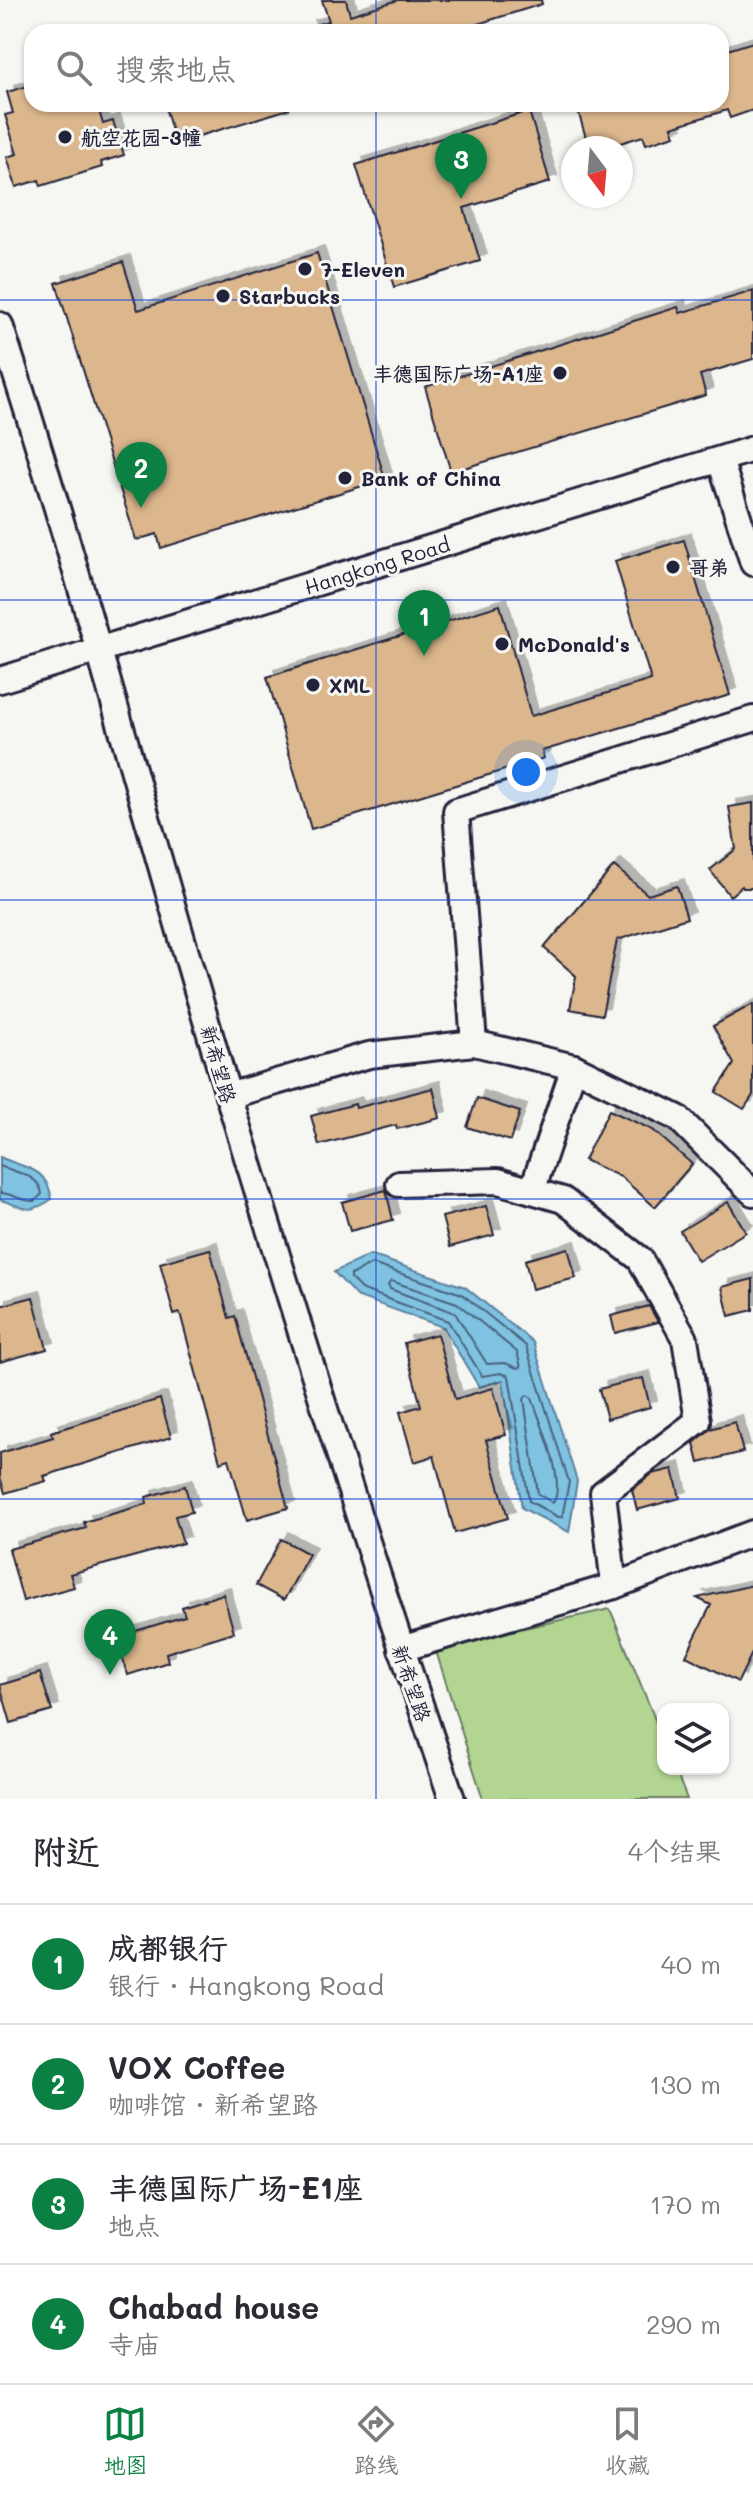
<!DOCTYPE html>
<html lang="zh">
<head>
<meta charset="utf-8">
<style>
	:root { --surface:#fff; --page:#f2f2f3; --text:#2b2b33; --muted:#7c7c81; --line:#e1e1e2; --accent:#0b8043 }
	body { margin:0; font-family:Mali,"LXGW WenKai TC",sans-serif; background:var(--page); color:var(--text) }
	.controls { position:absolute; right:24px; bottom:24px; display:grid; overflow:hidden; border-radius:16px; box-shadow:0 2px 6px #0004 }
	.controls button { width:72px; height:72px; display:grid; place-items:center; padding:0; border:0; border-bottom:2px solid var(--line); background:var(--surface); color:var(--text); font:40px sans-serif }
	.compass { position:absolute; left:561px; top:136px; width:72px; height:72px; border-radius:50%; background:var(--surface); box-shadow:0 2px 6px #0004; rotate:164deg }
	.you { position:absolute; left:526px; top:772px; width:28px; height:28px; margin:-20px; border:6px solid #fff; border-radius:50%; background:#1a73e8; box-shadow:0 0 0 12px #1a73e833 }
	.badge { display:grid; place-items:center; width:52px; height:52px; border-radius:50%; background:var(--accent); color:#fff; font-size:26px; font-weight:700 }
	.pin { position:absolute; translate:-50% -66px; filter:drop-shadow(0 2px 4px #0008) }
	.pin::after { content:''; position:absolute; top:42px; width:28px; height:24px; background:inherit; clip-path:polygon(0 0,100% 0,50% 100%) }
	.list { margin:0; padding:0; list-style:none }
	h2 { display:flex; justify-content:space-between; align-items:center; height:104px; margin:0; padding:0 32px; font-size:34px }
	h2 small { font-size:26px; font-weight:400; color:var(--muted) }
	.list li { display:grid; grid-template-columns:52px 1fr auto; gap:24px; align-items:center; box-sizing:border-box; height:120px; padding:0 32px; border-top:2px solid var(--line) }
	.list b { display:block; font-size:30px; white-space:nowrap }
	.list p { margin:0; font-size:26px; white-space:nowrap; color:var(--muted) }
	.list em { font-size:26px; font-style:normal; color:var(--muted) }
	.icon { flex:none; width:44px; height:44px; fill:none; stroke:currentColor; stroke-width:2; stroke-linecap:round; stroke-linejoin:round }
	.map { position:relative; flex:none; width:753px; height:1799px; overflow:hidden }
	.search { position:absolute; background:var(--surface); box-shadow:0 2px 6px #0004; left:24px; right:24px; top:24px; height:88px; display:flex; align-items:center; gap:20px; box-sizing:border-box; padding:0 28px; border-radius:24px; color:var(--muted); font-size:30px }
	.sheet { height:584px; background:var(--surface) }
	nav { display:flex; justify-content:space-around; align-items:center; box-sizing:border-box; height:112px; border-top:2px solid var(--line); background:var(--surface); font-size:22px; color:var(--muted) }
	nav a { display:grid; justify-items:center; gap:4px }
	nav .on { color:var(--accent) }
	.map>svg:first-child { display:block }
	.green { fill:#b2d691; stroke:#6a7c66; stroke-width:2 }
	.water { fill:#80c2e1; stroke:#5a829f; stroke-width:2 }
	.lines { fill:none; stroke-linecap:round; stroke-linejoin:round }
	.shore { stroke:#48627d; stroke-width:2 }
	.building { fill:#dcb78d; stroke:#22223b; stroke-width:2; filter:url(#shadow) }
	.street-casing { stroke:#22223b; stroke-width:30 }
	.street { stroke:#f6f6f2; stroke-width:24 }
	.grid { fill:none; stroke:#1d4ed8; stroke-width:2; stroke-opacity:0.55 }
	.poi-dot { fill:#22223b; stroke:#f6f6f2; stroke-width:3 }
	.labels { text-anchor:middle; dominant-baseline:central; stroke-width:6; stroke-linejoin:round; paint-order:stroke }
	.poi-label { font-size:20px; font-weight:bold; fill:#22223b; stroke:#f6f6f2; text-anchor:start }
	.street-label { font-size:20px; fill:#22223b; stroke:#f6f6f2 }
</style>
</head>
<body>
<div class="map">
<svg width="753" height="1799" viewBox="0 0 753 1799">
	<defs>
		<filter id="shadow"><feDropShadow dx="7" dy="-7" stdDeviation="0" flood-color="#0004"/></filter>
	</defs>
	<rect width="100%" height="100%" fill="#f6f6f2"/>
	<filter id="ink" filterUnits="userSpaceOnUse"><feTurbulence type="fractalNoise" baseFrequency=".0125" numOctaves="2"/><feDisplacementMap in="SourceGraphic" scale="16" xChannelSelector="R" yChannelSelector="G"/><feConvolveMatrix kernelMatrix="1 2 1 2 8 2 1 2 1" color-interpolation-filters="sRGB"/></filter>
	<g filter="url(#ink)">
		<polygon class="green" points="610,1609 663,1739 663,1769 675,1769 687,1799 483,1799 435,1648"/>
		<g class="water">
			<path d="M0,1157C27,1170 45,1165 52,1199C26,1217 25,1206 0,1200Z"/>
			<polygon points="370,1255 465,1287 533,1342 577,1481 569,1532 522,1508 503,1380 479,1387 443,1327 356,1296 334,1272"/>
		</g>
		<g class="lines">
			<g class="shore">
				<path d="M0,1166C16,1173 39,1174 42,1194L35,1201C21,1202 13,1193 0,1193"/>
				<polygon points="372,1264 462,1294 526,1346 569,1482 562,1517 558,1517 529,1501 509,1376 501,1373 482,1376 448,1321 361,1289 351,1279 351,1275"/>
				<polygon points="391,1281 457,1303 517,1352 521,1367 517,1368 505,1363 487,1364 455,1313 390,1289 388,1285"/>
				<path d="M527,1395L532,1398C540,1422 567,1482 553,1503L538,1494L524,1399Z"/>
			</g>
		</g>
		<g class="building">
			<polygon points="322,0 346,0 350,15 398,0 541,0 542,4 452,32 309,32 308,27 329,21"/>
			<polygon points="753,42 753,110 730,118 727,110 672,127 675,135 646,144 643,136 604,148 589,148 576,104 721,104 721,52"/>
			<polygon points="32,85 32,104 97,104 103,124 113,121 124,155 101,162 102,167 41,186 39,180 16,187 7,157 17,154 5,115 13,113 7,92"/>
			<polygon points="175,104 288,104 289,109 199,136 197,131 174,138 165,107"/>
			<polygon points="529,111 550,182 464,208 480,261 394,287 356,165"/>
			<polygon points="317,253 385,479 161,548 157,534 136,540 56,283 123,262 138,310"/>
			<polygon points="753,291 753,359 700,375 706,395 451,472 425,387 678,307 680,313"/>
			<polygon points="684,540 730,695 542,751 544,758 311,829 267,677 500,605 531,716 651,680 615,561"/>
			<polygon points="753,803 753,888 743,888 742,886 730,896 710,870 736,849 729,807"/>
			<polygon points="614,866 648,895 677,886 687,918 617,940 602,1015 570,1009 576,976 544,948"/>
			<polygon points="753,1004 753,1095 744,1109 716,1092 734,1064 713,1026"/>
			<polygon points="433,1088 440,1118 397,1129 396,1125 319,1145 311,1116 355,1104 356,1108"/>
			<polygon points="477,1098 520,1112 510,1141 467,1127"/>
			<polygon points="609,1110 653,1130 692,1164 655,1207 621,1177 584,1160"/>
			<polygon points="386,1190 393,1220 350,1231 342,1202"/>
			<polygon points="728,1202 746,1232 698,1261 680,1231"/>
			<polygon points="486,1206 494,1235 450,1247 442,1217"/>
			<polygon points="568,1248 576,1278 532,1289 525,1260"/>
			<polygon points="210,1249 229,1318 235,1316 288,1508 247,1520 229,1459 220,1462 180,1313 174,1315 160,1263"/>
			<polygon points="753,1279 753,1310 729,1316 722,1287"/>
			<polygon points="33,1297 47,1349 0,1362 0,1306"/>
			<polygon points="649,1306 658,1322 615,1333 611,1316"/>
			<polygon points="437,1334 455,1399 493,1388 506,1435 486,1440 508,1518 455,1533 434,1456 414,1462 400,1412 421,1406 404,1343"/>
			<polygon points="643,1378 650,1407 607,1419 599,1389"/>
			<polygon points="160,1399 171,1437 44,1476 46,1481 5,1493 0,1477 0,1453 53,1437 51,1432"/>
			<polygon points="735,1422 743,1452 699,1463 694,1443 710,1429"/>
			<polygon points="673,1469 680,1498 637,1510 632,1490 652,1474"/>
			<polygon points="185,1486 192,1512 175,1516 183,1543 70,1574 74,1587 23,1601 9,1549 86,1528 84,1522 147,1504 146,1497"/>
			<polygon points="281,1539 309,1554 284,1600 256,1585"/>
			<polygon points="753,1585 753,1651 738,1682 686,1656 711,1605 697,1598"/>
			<polygon points="223,1594 234,1632 166,1653 168,1662 128,1675 116,1637 185,1616 182,1607"/>
			<polygon points="40,1673 52,1711 11,1723 0,1685"/>
		</g>
		<g class="lines">
			<defs>
				<g id="street">
					<path d="M0,325C83,581 151,840 229,1098C300,1332 373,1567 452,1799"/>
					<polyline points="720,460 753,563"/>
					<polyline points="0,680 753,449"/>
					<polyline points="474,1043 456,811 753,719"/>
					<polyline points="228,1096 369,1055 474,1043 574,1067 678,1118 753,1193"/>
					<polyline points="399,1184 498,1181 563,1200 640,1259 685,1339 698,1421 603,1493 614,1586"/>
					<polyline points="532,1191 574,1067"/>
					<polyline points="401,1649 614,1586 753,1533"/>
				</g>
			</defs>
			<use href="#street" class="street-casing"/>
			<use href="#street" class="street"/>
		</g>
	</g>
	<path class="grid" d="M376,0V32M376,104V1799M0,300H753M0,600H753M0,900H753M0,1199H753M0,1499H753"/>
	<g class="poi-dot">
		<circle cx="65" cy="137" r="8"/>
		<circle cx="305" cy="269" r="8"/>
		<circle cx="223" cy="296" r="8"/>
		<circle cx="560" cy="373" r="8"/>
		<circle cx="345" cy="478" r="8"/>
		<circle cx="673" cy="567" r="8"/>
		<circle cx="502" cy="644" r="8"/>
		<circle cx="313" cy="685" r="8"/>
	</g>
	<g class="labels">
		<g class="poi-label">
			<text x="81" y="137">航空花园-3幢</text>
			<text x="321" y="269">7-Eleven</text>
			<text x="239" y="296">Starbucks</text>
			<text x="544" y="373" text-anchor="end">丰德国际广场-A1座</text>
			<text x="361" y="478">Bank of China</text>
			<text x="689" y="567">哥弟</text>
			<text x="518" y="644">McDonald's</text>
			<text x="329" y="685">XML</text>
		</g>
		<g class="street-label">
			<text transform="translate(377 565) rotate(-17)">Hangkong Road</text>
			<text transform="translate(219 1064) rotate(74)">新希望路</text>
			<text transform="translate(412 1683) rotate(71)">新希望路</text>
		</g>
	</g>
</svg>
<div class="controls">
<button><svg class="icon" aria-label="layers" viewBox="0 0 24 24"><path d="M12 4l9 5-9 5-9-5zM3 14l9 5 9-5"/></svg></button>
</div>
<svg class="compass" viewBox="-18 -18 36 36"><path d="M0-13l5 13h-10z" fill="#e53935"/><path d="M0 13l5-13h-10z" fill="#7c7c81"/></svg>
<div class="you"></div>
<div class="pin badge" style="left:424px;top:656px">1</div>
<div class="pin badge" style="left:141px;top:508px">2</div>
<div class="pin badge" style="left:461px;top:199px">3</div>
<div class="pin badge" style="left:110px;top:1675px">4</div>
<div class="search"><svg class="icon" aria-label="search" viewBox="0 0 24 24"><circle cx="10" cy="10" r="6"/><path d="M15 15l6 6"/></svg>搜索地点</div>
</div>
<section class="sheet">
<h2>附近<small>4个结果</small></h2>
<ul class="list">
<li><span class="badge">1</span><div><b>成都银行</b><p>银行 · Hangkong Road</p></div><em>40 m</em></li>
<li><span class="badge">2</span><div><b>VOX Coffee</b><p>咖啡馆 · 新希望路</p></div><em>130 m</em></li>
<li><span class="badge">3</span><div><b>丰德国际广场-E1座</b><p>地点</p></div><em>170 m</em></li>
<li><span class="badge">4</span><div><b>Chabad house</b><p>寺庙</p></div><em>290 m</em></li>
</ul>
</section>
<nav>
<a class="on"><svg class="icon" aria-label="map" viewBox="0 0 24 24"><path d="M3 6l6-2 6 2 6-2v14l-6 2-6-2-6 2zM9 4v14M15 6v14"/></svg>地图</a>
<a><svg class="icon" aria-label="directions" viewBox="0 0 24 24"><path d="M12 3l9 9-9 9-9-9zM9 14v-3h6M13 9l2 2-2 2"/></svg>路线</a>
<a><svg class="icon" aria-label="saved" viewBox="0 0 24 24"><path d="M7 4h10v16l-5-4-5 4z"/></svg>收藏</a>
</nav>
</body>
</html>
